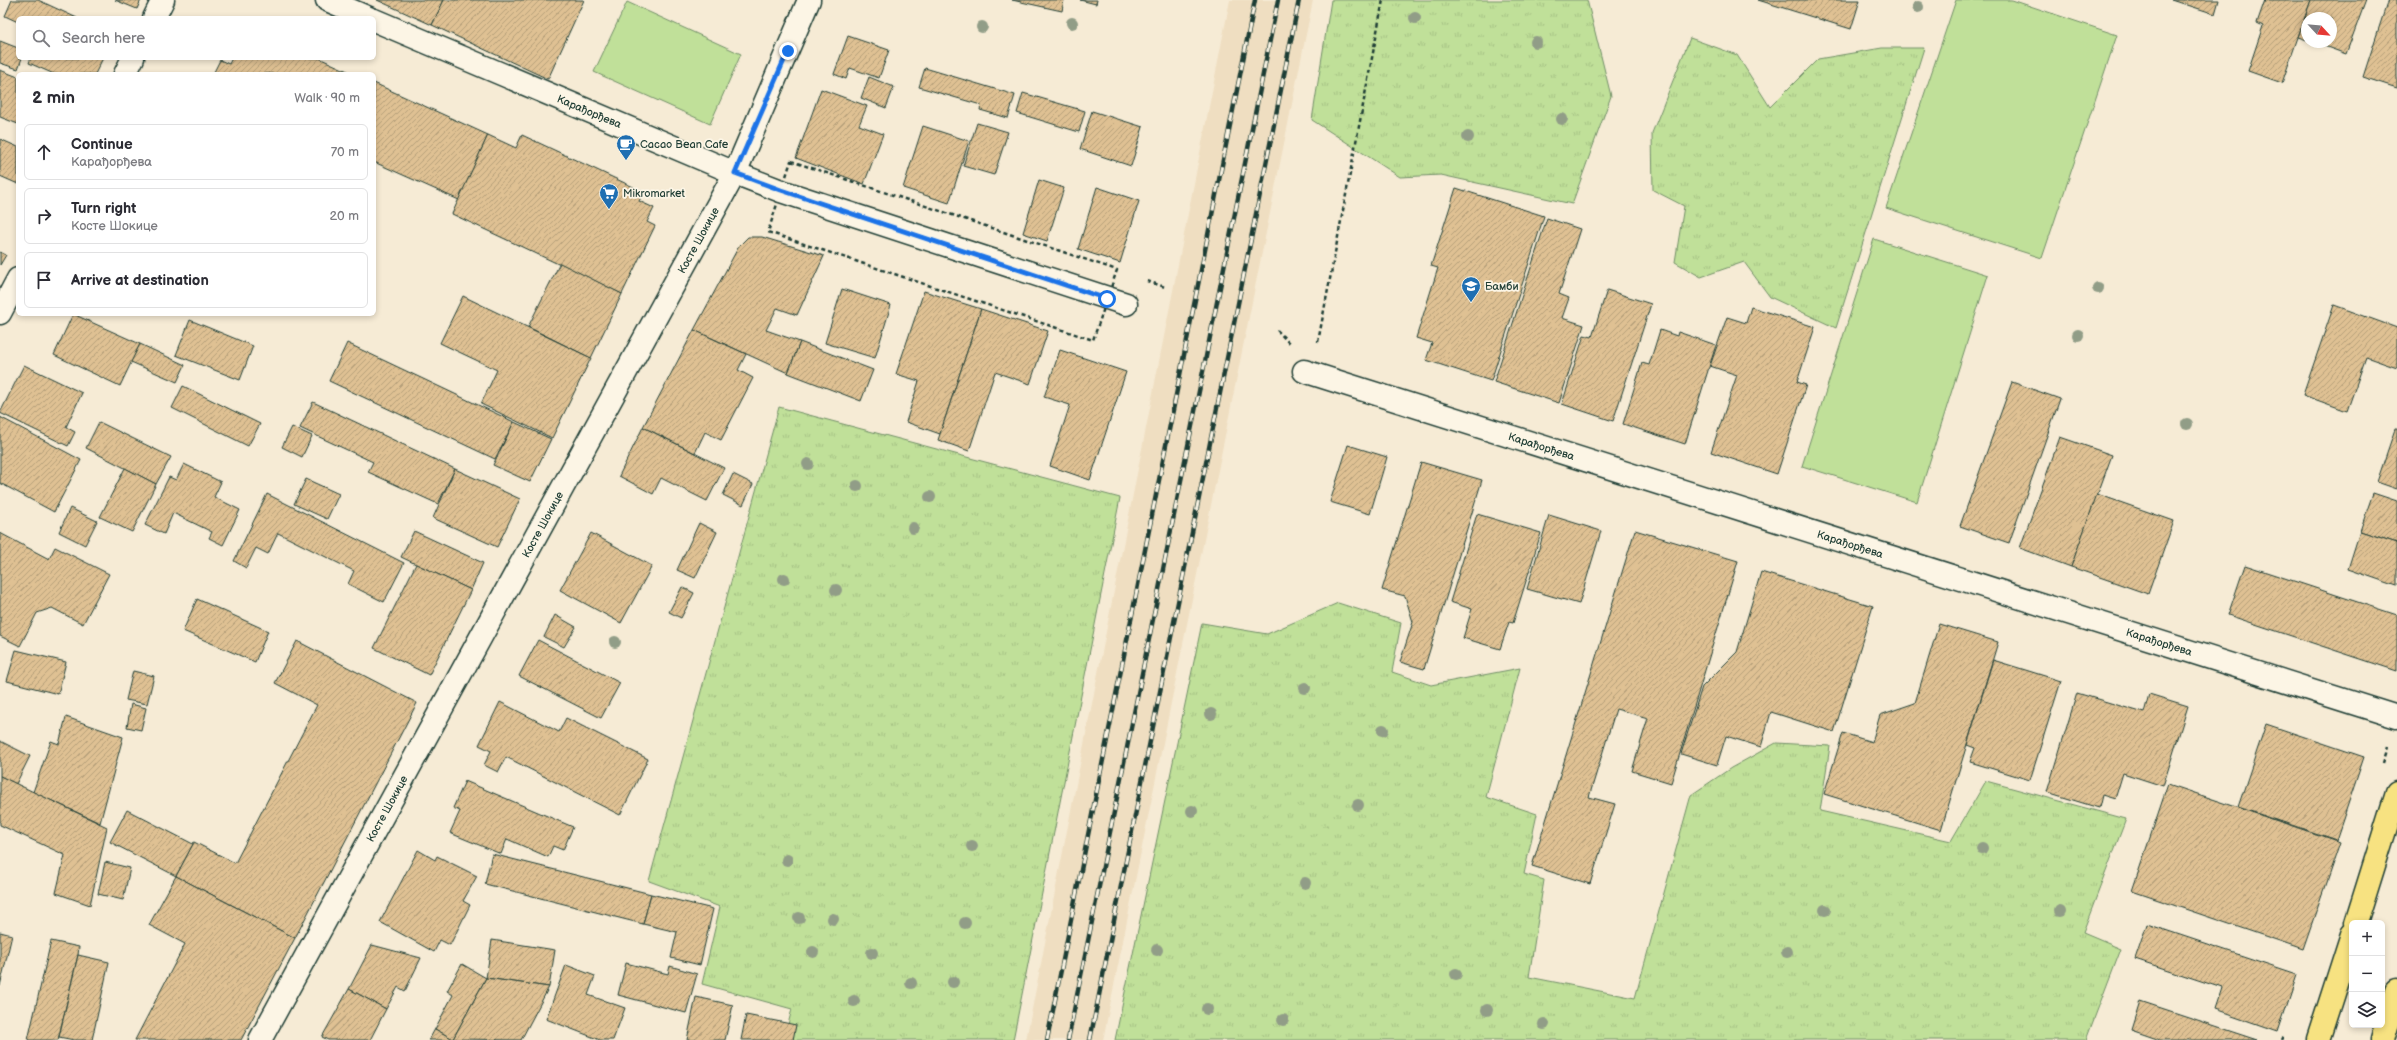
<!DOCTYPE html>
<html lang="en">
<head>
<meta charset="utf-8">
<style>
	:root { --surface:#fff; --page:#f7f7f7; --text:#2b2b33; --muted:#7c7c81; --line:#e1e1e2 }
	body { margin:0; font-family:"Balsamiq Sans",sans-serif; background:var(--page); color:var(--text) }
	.controls { position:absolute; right:12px; bottom:12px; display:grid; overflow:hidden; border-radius:6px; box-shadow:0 2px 6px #0003 }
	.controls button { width:36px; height:36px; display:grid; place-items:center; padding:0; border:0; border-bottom:1px solid var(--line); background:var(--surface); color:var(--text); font:20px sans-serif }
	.compass { position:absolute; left:2301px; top:12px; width:36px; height:36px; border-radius:50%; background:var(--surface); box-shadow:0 2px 6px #0003; rotate:116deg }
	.stop { position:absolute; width:12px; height:12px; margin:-9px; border:3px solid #1a73e8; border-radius:50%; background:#fff }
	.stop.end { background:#1a73e8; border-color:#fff; box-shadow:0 1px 4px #0008 }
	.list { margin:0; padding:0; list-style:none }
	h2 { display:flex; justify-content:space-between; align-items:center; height:52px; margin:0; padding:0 16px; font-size:17px }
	h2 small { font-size:13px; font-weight:400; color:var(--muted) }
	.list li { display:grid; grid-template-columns:26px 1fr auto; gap:12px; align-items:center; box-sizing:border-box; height:56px; margin:0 8px 8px; padding:0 8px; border:1px solid var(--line); border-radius:6px }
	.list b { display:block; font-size:15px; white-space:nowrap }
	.list p { margin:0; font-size:13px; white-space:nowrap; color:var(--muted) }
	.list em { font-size:13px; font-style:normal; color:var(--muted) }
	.icon { flex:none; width:22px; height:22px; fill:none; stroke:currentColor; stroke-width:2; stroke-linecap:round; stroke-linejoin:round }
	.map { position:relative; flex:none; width:2397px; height:1040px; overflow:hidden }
	.search { position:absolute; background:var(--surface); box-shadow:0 2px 6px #0003; left:16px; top:16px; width:360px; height:44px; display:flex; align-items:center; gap:10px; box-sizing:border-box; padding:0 14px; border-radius:6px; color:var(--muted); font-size:15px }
	.panel { position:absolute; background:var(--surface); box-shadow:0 2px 6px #0003; left:16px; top:72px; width:360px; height:244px; border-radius:6px }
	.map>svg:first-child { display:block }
	.built { fill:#efdec1 }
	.grass { fill:url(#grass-tufts); stroke:#708e66 }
	.park { fill:#c0e099; stroke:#708e66 }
	.building { fill:url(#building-hatch); stroke:#1f3d34 }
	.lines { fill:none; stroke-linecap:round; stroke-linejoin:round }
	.minor-casing { stroke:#1f3d34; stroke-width:25 }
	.major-casing { stroke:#1f3d34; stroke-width:25 }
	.path { stroke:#1f3d34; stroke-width:2.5; stroke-dasharray:4 3; stroke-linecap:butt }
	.minor { stroke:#fcf5e5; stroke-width:22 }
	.major { stroke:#f7e281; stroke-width:22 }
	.rail-casing { stroke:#1f3d34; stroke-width:4.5 }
	.rail { stroke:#fcf5e5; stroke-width:3; stroke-dasharray:9; stroke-linecap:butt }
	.tree { fill:#919d87 }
	.route { stroke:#1a73e8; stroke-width:5 }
	.labels { text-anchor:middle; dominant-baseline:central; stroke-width:3.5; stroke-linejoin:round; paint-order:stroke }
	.street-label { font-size:11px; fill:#1f3d34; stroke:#fcf5e5 }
	.poi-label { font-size:11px; fill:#1f3d34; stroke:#fcf5e5; text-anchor:start }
</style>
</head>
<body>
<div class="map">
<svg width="2397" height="1040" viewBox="0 0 2397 1040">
	<defs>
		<pattern id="grass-tufts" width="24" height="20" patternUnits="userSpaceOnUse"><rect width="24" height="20" fill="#c0e099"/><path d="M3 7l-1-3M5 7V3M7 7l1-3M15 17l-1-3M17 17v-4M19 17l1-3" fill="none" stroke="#a5c184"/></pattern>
		<pattern id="building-hatch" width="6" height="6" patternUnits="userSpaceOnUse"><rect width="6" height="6" fill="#dfc193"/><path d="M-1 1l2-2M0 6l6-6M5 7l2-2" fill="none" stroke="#b49e79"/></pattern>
	</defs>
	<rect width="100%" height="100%" fill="#f6ebd5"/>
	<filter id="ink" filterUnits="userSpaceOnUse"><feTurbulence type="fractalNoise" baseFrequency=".025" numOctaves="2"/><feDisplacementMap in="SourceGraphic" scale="8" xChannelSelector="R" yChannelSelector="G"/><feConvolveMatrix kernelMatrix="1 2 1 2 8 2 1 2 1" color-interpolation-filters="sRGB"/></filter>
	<g filter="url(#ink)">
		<polygon class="built" points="1230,0 1313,0 1103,1040 1026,1040"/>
		<g class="grass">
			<polygon points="1331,0 1587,0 1611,96 1572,204 1441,175 1400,177 1312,120"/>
			<polygon points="1690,38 1737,55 1770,107 1818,59 1882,48 1924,48 1836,328 1770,297 1744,262 1701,277 1675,262 1684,206 1653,190 1652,133"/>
			<polygon points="779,407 1120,498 1013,1040 784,1040 792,1009 702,984 720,907 649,881"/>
			<polygon points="1338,603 1401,623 1392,672 1431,685 1520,668 1486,797 1537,814 1524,874 1544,880 1529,977 1635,998 1691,795 1731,768 1776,743 1830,746 1820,811 1951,841 1986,781 2126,819 2083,932 2121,948 2086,1040 1115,1040 1202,623 1267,634"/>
		</g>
		<g class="park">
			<polygon points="1956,0 2012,0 2117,35 2042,258 1886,208"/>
			<polygon points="627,2 741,54 710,124 594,72"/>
			<polygon points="1874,239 1988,275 1917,502 1802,466"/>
		</g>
		<g class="building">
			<polygon points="12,0 38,0 77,18 18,18 18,22 5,16"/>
			<polygon points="115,0 141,0 137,9"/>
			<polygon points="377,0 444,0 432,25"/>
			<polygon points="444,0 584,0 548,79 432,25"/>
			<polygon points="1012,0 1064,0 1062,11"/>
			<polygon points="1080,0 1097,0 1096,4"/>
			<polygon points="1758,0 1860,0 1851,29"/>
			<polygon points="2172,0 2219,0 2215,14"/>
			<polygon points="2265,0 2311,0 2282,83 2248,71 2263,26 2257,23"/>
			<polygon points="2311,0 2366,0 2346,54 2313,42 2331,42 2331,18 2307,18 2307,40 2298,37"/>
			<polygon points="2388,0 2397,0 2397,88 2363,77"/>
			<polygon points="848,36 889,50 879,78 850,68 846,79 834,74"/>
			<polygon points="0,41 18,48 18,58 22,58 18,69 0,63"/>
			<polygon points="31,58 103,58 95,74 54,74 29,63"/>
			<polygon points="232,58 319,58 352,73 213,74 220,60 229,64"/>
			<polygon points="925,68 1015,95 1008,118 980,110 981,105 919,87"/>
			<polygon points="0,70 18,77 18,124 0,117"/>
			<polygon points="869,77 894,87 886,108 861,98"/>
			<polygon points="374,83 488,135 459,200 374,162"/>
			<polygon points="821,89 867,106 859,125 883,134 864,184 796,158"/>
			<polygon points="1023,93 1085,111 1079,132 1017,113"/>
			<polygon points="1092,111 1143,127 1131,166 1080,149"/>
			<polygon points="977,123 1008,132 994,175 963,166"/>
			<polygon points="923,126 969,141 949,203 903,188"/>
			<polygon points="488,135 516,148 522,135 644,192 639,201 654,208 647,222 655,226 622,294 452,214"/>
			<polygon points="0,139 18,147 18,184 0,176"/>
			<polygon points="1039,180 1064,188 1047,241 1023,233"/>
			<polygon points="1097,187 1139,201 1120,263 1078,249"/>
			<polygon points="1456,188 1544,216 1491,381 1426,360 1432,343 1416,338 1438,268 1431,266"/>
			<polygon points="1547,218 1580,229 1559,294 1569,298 1562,318 1584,325 1559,403 1494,382"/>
			<polygon points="748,237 762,237 824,256 797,315 777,308 766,330 800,342 788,373 694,330 739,246"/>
			<polygon points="0,252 6,255 0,265"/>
			<polygon points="560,263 622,294 591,358 528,327"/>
			<polygon points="842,289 891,305 875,358 825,343"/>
			<polygon points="1607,290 1651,304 1613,421 1562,404 1584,335 1592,337"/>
			<polygon points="924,291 981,309 940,434 906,422 919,381 896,374"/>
			<polygon points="463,296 591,358 552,438 481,404 497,370 440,343"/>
			<polygon points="2334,305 2397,328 2397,368 2366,357 2347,411 2303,395"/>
			<polygon points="1751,307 1815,327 1797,382 1806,385 1777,474 1711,452 1737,375 1710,366 1727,317 1746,323"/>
			<polygon points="981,309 1048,331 1030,384 995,372 969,451 938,440"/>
			<polygon points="73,314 140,344 120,386 54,355"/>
			<polygon points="190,320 253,346 240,380 176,355"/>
			<polygon points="694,330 746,354 738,370 753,378 721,440 705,432 695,453 643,427"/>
			<polygon points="1660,330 1677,336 1678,332 1716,345 1685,444 1623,424 1642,363 1649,365"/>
			<polygon points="800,342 873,370 861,401 788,373"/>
			<polygon points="347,343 514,422 495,459 329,381"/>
			<polygon points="140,344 185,365 177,382 131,362"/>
			<polygon points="1060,350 1126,372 1090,480 1050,466 1070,405 1044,397"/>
			<polygon points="24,365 82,393 66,427 75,432 68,446 0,413"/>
			<polygon points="2012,382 2060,399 2009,543 1960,526"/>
			<polygon points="183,386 260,424 248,446 172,408"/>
			<polygon points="313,402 455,469 438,504 368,472 373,462 300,428"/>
			<polygon points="0,417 81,460 54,512 0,483"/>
			<polygon points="99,422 171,457 156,484 86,448"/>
			<polygon points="514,422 551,439 530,482 493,465"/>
			<polygon points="292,427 312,436 302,457 282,447"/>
			<polygon points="643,427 724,468 707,501 661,478 653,494 619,476"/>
			<polygon points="2395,429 2397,429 2397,489 2377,482"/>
			<polygon points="2060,437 2112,455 2071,567 2020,548"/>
			<polygon points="1348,445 1387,457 1370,514 1330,502"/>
			<polygon points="1421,462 1482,480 1424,669 1400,662 1413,622 1405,596 1382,590"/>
			<polygon points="184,464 221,482 214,497 240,510 223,545 209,538 212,532 173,513 164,534 145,525 169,477 176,480"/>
			<polygon points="125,468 156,484 132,532 100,517"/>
			<polygon points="455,469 520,499 497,547 433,518"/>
			<polygon points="733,474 753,484 743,505 723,495"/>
			<polygon points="306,479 339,494 327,519 294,504"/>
			<polygon points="2373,493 2397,501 2397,543 2360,531"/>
			<polygon points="267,494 404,563 384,602 348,584 354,571 278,533 268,554 256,548 246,568 234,561"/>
			<polygon points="2097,494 2174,521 2148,594 2071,567"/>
			<polygon points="70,508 97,521 85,545 59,532"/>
			<polygon points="1477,514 1541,533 1513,623 1509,622 1500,649 1463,638 1472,609 1450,602"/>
			<polygon points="1549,515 1601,531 1579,604 1527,589"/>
			<polygon points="699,523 717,532 695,578 677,570"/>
			<polygon points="1635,530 1738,561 1671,783 1632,771 1648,718 1616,709 1589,797 1615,804 1590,884 1532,866"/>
			<polygon points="414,531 483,563 471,590 401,557"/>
			<polygon points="2360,531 2397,543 2397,586 2348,569"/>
			<polygon points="0,533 49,559 55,547 109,574 83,624 52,608 37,613 20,646 0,636"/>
			<polygon points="591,533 652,566 621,623 560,590"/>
			<polygon points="416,564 471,590 429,675 374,648"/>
			<polygon points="2245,565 2397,615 2397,671 2228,615"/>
			<polygon points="1761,572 1873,606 1834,732 1771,712 1761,747 1726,736 1717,765 1681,754 1702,687 1737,652"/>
			<polygon points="682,587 694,593 681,618 669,612"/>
			<polygon points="197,599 268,631 255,662 183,631"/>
			<polygon points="555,615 576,627 564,647 544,637"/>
			<polygon points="1939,624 1998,642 1941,830 1824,794 1843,733 1872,742 1880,715 1915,703"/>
			<polygon points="538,640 620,683 601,718 519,676"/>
			<polygon points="297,641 417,703 295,938 176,876 194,842 235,863 317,705 275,683"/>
			<polygon points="16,650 66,662 58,694 7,681"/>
			<polygon points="1993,660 2061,681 2030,780 1970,762 1975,748 1967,745"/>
			<polygon points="133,671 154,676 147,704 126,700"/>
			<polygon points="2077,693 2144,713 2149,694 2188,706 2163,786 2123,773 2115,799 2102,795 2099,808 2047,792"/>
			<polygon points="500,702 559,732 566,718 648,759 620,815 506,757 498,772 484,765 491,751 479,745"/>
			<polygon points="131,704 146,708 141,730 127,727"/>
			<polygon points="66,717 123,737 100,823 33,792 51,741 59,744"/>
			<polygon points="2266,724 2364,757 2336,840 2238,807"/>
			<polygon points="0,741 30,756 16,784 0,776"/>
			<polygon points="0,776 107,827 90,905 56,893 65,855 0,825"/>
			<polygon points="465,781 573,827 563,850 553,846 548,857 507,839 501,854 450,833 460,811 453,808"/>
			<polygon points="2168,784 2340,842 2303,949 2132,891"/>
			<polygon points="127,810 193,844 176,876 110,842"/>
			<polygon points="418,850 435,860 437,856 477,876 463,901 470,905 450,945 440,940 434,952 380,922"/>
			<polygon points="492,854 651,894 643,924 485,884"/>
			<polygon points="105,862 130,868 123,900 98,894"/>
			<polygon points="176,876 295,938 241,1040 135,1040 185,944 149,925"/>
			<polygon points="651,894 713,909 700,965 671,958 677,932 643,924"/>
			<polygon points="2147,924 2297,974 2278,1031 2215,1009 2222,988 2135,959"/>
			<polygon points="0,932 12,935 0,986"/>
			<polygon points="492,940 555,950 549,987 486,978"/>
			<polygon points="51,941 79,947 78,955 58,1040 28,1040"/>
			<polygon points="372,945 421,958 405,991 398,987 386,1009 349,989"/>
			<polygon points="78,955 109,962 92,1040 74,1040 59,1037"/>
			<polygon points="626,963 668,974 670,966 697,974 686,1013 618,995"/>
			<polygon points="462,964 486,978 453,1039 435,1029 453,995 447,991"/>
			<polygon points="566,965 595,976 588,995 625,1008 613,1040 600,1040 546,1019"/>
			<polygon points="486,978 549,987 521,1040 453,1039"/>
			<polygon points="349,989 386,1009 370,1040 328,1040 322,1037"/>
			<polygon points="696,997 733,1005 725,1040 687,1040"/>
			<polygon points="2140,1001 2258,1040 2160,1040 2131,1030"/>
			<polygon points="746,1015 796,1025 793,1040 741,1040"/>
			<polygon points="435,1029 453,1039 455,1040 429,1040"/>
		</g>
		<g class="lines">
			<defs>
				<g id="minor">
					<polyline points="327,0 369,18"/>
					<polyline points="154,18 163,0"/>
					<path id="s1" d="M374,20L735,173L781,191L1126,304"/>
					<polyline points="125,74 133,58"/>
					<polyline points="0,313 18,279"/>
					<path id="s2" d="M1304,371L2397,717"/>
					<path id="s3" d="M260,1040L735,173L809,0"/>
				</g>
				<g id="major">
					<polyline points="2356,923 2397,792"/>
					<polyline points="2318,1040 2352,934"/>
					<polyline points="2383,1040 2397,991"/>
				</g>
			</defs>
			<use href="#minor" class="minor-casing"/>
			<use href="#major" class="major-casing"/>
			<g class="path">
				<polygon points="791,161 1117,270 1093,340 768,232"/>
				<polyline points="1147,281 1165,287"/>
				<polyline points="1277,330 1289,343"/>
				<polyline points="1318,342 1383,0"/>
				<polyline points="2382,763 2387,747"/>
				<polyline points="2282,1040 2285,1034"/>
			</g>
			<use href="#minor" class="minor"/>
			<use href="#major" class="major"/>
			<defs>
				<g id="rail">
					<polyline points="1047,1040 1255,0"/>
					<polyline points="1068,1040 1278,0"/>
					<polyline points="1090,1040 1299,0"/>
				</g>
			</defs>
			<use href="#rail" class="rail-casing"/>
			<use href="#rail" class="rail"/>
		</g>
		<g class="tree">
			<circle cx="1918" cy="7" r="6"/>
			<circle cx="1415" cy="18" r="6"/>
			<circle cx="1072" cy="23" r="6"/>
			<circle cx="982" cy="27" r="6"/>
			<circle cx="1536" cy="42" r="6"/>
			<circle cx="1562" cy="119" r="6"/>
			<circle cx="1468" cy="137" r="6"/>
			<circle cx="2098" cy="288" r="6"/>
			<circle cx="2078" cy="335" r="6"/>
			<circle cx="2187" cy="424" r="6"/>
			<circle cx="808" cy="464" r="6"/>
			<circle cx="857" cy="486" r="6"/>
			<circle cx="930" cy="497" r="6"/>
			<circle cx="913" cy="528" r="6"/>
			<circle cx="784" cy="579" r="6"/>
			<circle cx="836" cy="590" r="6"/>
			<circle cx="615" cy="642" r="6"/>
			<circle cx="1305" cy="688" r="6"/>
			<circle cx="1211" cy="714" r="6"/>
			<circle cx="1383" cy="730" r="6"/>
			<circle cx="1358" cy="805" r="6"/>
			<circle cx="1192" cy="811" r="6"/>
			<circle cx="972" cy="846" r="6"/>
			<circle cx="1982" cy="848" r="6"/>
			<circle cx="787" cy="860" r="6"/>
			<circle cx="1305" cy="883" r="6"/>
			<circle cx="1825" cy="910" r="6"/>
			<circle cx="2060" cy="911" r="6"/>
			<circle cx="799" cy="918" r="6"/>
			<circle cx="833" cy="919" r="6"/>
			<circle cx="965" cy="923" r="6"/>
			<circle cx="1157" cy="950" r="6"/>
			<circle cx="813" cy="952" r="6"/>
			<circle cx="1787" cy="952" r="6"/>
			<circle cx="872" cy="953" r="6"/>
			<circle cx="1456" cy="974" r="6"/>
			<circle cx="953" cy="982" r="6"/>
			<circle cx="911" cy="983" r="6"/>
			<circle cx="854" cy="1001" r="6"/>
			<circle cx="1207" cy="1009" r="6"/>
			<circle cx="1487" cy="1010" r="6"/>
			<circle cx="1283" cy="1020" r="6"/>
			<circle cx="1544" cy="1024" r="6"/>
		</g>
	</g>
	<g class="lines" filter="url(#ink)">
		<polyline class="route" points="788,51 735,173 781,190 1107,299"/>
	</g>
	<defs>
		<symbol id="cafe-pin" viewBox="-11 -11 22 30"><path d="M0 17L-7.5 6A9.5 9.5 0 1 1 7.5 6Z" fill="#1f6fb2" stroke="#fcf5e5"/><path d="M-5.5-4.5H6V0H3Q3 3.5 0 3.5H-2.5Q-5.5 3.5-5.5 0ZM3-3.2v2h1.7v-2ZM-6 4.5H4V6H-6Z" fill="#fff"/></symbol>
		<symbol id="supermarket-pin" viewBox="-11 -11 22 30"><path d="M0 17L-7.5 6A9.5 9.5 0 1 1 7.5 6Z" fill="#1f6fb2" stroke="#fcf5e5"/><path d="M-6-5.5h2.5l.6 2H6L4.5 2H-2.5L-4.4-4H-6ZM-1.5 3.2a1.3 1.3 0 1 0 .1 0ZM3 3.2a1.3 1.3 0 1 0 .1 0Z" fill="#fff"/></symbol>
		<symbol id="school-pin" viewBox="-11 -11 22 30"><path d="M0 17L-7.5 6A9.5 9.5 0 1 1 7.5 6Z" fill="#1f6fb2" stroke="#fcf5e5"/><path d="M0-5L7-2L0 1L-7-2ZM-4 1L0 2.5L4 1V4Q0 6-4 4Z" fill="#fff"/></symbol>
	</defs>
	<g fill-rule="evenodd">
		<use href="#cafe-pin" x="615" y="133" width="22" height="30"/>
		<use href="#supermarket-pin" x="598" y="182" width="22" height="30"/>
		<use href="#school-pin" x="1460" y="275" width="22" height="30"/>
	</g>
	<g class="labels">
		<g class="street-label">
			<text stroke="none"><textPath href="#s1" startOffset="234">Карађорђева</textPath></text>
			<text stroke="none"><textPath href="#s3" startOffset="912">Косте Шокице</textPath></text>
			<text stroke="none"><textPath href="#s2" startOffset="249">Карађорђева</textPath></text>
			<text stroke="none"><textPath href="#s3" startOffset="588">Косте Шокице</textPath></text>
			<text stroke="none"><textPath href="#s2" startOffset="573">Карађорђева</textPath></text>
			<text stroke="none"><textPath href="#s2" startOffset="897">Карађорђева</textPath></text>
			<text stroke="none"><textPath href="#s3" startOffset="264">Косте Шокице</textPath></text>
		</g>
		<g class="poi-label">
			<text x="640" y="144">Cacao Bean Cafe</text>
			<text x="623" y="193">Mikromarket</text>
			<text x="1485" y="286">Бамби</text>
		</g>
	</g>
</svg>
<div class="controls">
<button>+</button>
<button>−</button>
<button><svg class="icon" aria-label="layers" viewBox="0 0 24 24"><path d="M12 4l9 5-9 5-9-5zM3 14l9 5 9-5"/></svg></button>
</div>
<svg class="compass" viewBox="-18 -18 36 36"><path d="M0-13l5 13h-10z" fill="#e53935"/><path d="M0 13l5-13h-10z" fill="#7c7c81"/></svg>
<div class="stop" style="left:1107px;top:299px"></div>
<div class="stop end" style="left:788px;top:51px"></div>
<div class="search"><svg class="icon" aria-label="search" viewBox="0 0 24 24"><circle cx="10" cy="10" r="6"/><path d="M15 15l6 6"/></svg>Search here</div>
<section class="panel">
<h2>2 min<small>Walk · 90 m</small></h2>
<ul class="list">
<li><svg class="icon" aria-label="ahead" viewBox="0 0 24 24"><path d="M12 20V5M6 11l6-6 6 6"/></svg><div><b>Continue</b><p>Карађорђева</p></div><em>70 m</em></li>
<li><svg class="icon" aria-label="right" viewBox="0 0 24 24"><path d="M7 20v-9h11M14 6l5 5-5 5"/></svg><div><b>Turn right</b><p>Косте Шокице</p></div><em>20 m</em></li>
<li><svg class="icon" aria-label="arrive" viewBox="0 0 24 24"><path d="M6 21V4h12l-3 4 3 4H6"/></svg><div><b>Arrive at destination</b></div></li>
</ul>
</section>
</div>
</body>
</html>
